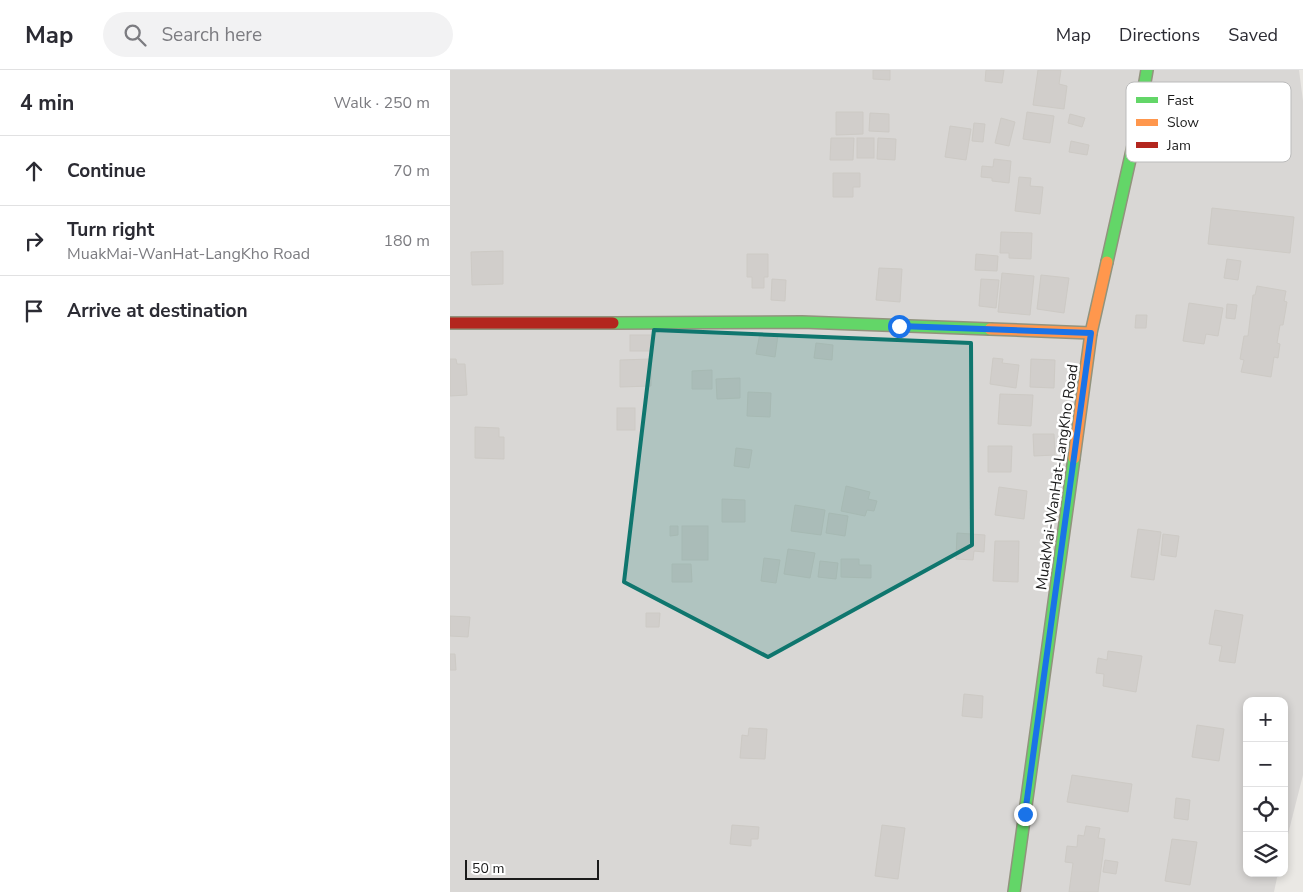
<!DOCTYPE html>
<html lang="en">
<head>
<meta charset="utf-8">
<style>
	:root { --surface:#fff; --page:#f2f2f3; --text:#2b2b33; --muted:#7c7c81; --line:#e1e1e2 }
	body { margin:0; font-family:"Nunito Sans",sans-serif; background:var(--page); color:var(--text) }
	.controls { position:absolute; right:15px; bottom:15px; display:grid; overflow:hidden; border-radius:10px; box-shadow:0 2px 8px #0003 }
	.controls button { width:45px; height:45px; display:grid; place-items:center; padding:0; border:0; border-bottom:1px solid var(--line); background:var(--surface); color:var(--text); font:25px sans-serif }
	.scale { position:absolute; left:15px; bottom:12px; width:134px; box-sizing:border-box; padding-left:5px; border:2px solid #1b1b1b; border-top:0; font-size:14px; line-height:18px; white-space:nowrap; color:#1b1b1b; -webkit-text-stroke:4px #fff; paint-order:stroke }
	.stop { position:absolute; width:15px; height:15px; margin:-11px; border:4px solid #1a73e8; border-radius:50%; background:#fff }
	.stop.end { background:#1a73e8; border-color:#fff; box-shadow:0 1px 5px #0008 }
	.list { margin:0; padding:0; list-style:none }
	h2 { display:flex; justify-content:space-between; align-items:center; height:65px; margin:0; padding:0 20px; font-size:21px }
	h2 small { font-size:16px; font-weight:400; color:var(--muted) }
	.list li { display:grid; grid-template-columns:32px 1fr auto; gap:15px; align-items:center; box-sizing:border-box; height:70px; padding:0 20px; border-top:1px solid var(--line) }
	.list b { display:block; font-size:19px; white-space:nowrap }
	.list p { margin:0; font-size:16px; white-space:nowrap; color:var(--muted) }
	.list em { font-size:16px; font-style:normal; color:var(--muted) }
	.icon { flex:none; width:28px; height:28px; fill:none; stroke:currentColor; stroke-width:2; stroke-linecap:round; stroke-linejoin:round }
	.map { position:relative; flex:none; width:853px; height:822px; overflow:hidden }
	header { display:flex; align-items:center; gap:30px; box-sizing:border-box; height:70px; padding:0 25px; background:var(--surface); border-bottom:1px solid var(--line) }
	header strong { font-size:24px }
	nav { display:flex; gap:28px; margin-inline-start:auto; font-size:18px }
	.search { width:350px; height:45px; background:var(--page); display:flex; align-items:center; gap:12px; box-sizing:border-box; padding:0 18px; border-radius:28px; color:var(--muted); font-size:19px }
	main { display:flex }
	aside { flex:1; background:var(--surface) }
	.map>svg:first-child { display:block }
	.residential { fill:#d9d7d5 }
	.building { fill:#d1cecb; stroke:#cdcac5 }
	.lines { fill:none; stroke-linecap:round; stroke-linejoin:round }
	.fast-casing { stroke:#91937d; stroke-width:14 }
	.slow-casing { stroke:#91937d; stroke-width:14 }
	.jam-casing { stroke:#91937d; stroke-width:14 }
	.fast { stroke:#63d668; stroke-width:11 }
	.slow { stroke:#ff974d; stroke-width:11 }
	.jam { stroke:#b3261e; stroke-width:11 }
	.route { stroke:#1a73e8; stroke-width:6 }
	.marked { fill:#0f766e; fill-opacity:0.2; stroke:#0f766e; stroke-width:4; stroke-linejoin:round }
	.labels { text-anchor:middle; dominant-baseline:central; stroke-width:5; stroke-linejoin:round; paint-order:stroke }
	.street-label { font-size:15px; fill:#1b1b1b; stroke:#fff }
	.key { fill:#fff; stroke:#bbb; stroke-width:1 }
	.key-label { font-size:14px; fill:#1b1b1b }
</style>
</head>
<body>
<header>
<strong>Map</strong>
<div class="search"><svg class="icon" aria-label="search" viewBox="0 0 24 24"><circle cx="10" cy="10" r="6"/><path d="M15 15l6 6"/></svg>Search here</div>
<nav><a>Map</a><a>Directions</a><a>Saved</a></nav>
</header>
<main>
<aside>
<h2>4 min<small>Walk · 250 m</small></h2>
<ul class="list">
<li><svg class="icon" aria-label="ahead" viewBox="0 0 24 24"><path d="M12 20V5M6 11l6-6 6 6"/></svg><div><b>Continue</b></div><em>70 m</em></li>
<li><svg class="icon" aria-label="right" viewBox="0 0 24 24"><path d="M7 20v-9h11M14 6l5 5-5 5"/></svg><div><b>Turn right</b><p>MuakMai-WanHat-LangKho Road</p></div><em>180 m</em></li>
<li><svg class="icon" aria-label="arrive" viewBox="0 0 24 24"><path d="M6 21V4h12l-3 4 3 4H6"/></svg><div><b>Arrive at destination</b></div></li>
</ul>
</aside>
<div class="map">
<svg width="853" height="822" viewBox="0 0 853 822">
	<rect width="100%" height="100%" fill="#eae8e4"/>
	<polygon class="residential" points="0,0 849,0 853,31 853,705 834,780 834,631 797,631 797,803 828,803 824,822 0,822"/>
	<g class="building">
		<polygon points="423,0 440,0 440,10 423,9"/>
		<polygon points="536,0 554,0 552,13 535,11"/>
		<polygon points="588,0 611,0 609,14 617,16 614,39 583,35"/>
		<polygon points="386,42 413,42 413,64 386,65"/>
		<polygon points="577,42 604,46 600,73 573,69"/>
		<polygon points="420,43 439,44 439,62 419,61"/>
		<polygon points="620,44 635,48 632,57 618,53"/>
		<polygon points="551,48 565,52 559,76 545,73"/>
		<polygon points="524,53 535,54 533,72 522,71"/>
		<polygon points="500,56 521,59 516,90 495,87"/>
		<polygon points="381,68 404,68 403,90 380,90"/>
		<rect x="407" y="68" width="17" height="20"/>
		<polygon points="428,68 446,69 445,90 427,89"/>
		<polygon points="621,71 639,75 637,85 619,82"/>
		<polygon points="544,89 561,91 559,113 542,111 542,108 531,107 532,96 543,97"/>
		<polygon points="383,103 410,103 410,117 403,117 403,127 383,127"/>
		<polygon points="569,107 581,108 580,116 593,117 590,144 565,141"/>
		<polygon points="762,138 844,147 840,183 758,174"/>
		<polygon points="551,162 582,163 581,189 559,188 559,183 550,183"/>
		<polygon points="53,181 53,214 22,215 21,182"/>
		<polygon points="297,184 318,184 318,207 314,207 314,218 302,218 302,207 297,207"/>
		<polygon points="526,184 548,186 547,201 525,200"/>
		<polygon points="777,189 791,191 788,210 774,208"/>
		<polygon points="429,198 452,199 450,232 426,230"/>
		<polygon points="552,203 584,206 580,245 548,242"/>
		<polygon points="591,205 619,208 614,243 587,239"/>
		<polygon points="322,209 336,210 335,231 321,230"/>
		<polygon points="531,209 549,210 546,238 529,236"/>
		<polygon points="807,216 836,221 834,231 837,232 833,255 830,255 827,273 830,274 828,288 824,287 821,307 791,302 794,290 790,289 794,266 798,266 803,225 805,225"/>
		<polygon points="739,233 773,238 768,266 756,264 754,274 733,271"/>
		<polygon points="777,234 787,235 785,249 776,248"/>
		<polygon points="686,245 697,245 696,258 685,258"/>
		<polygon points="310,263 328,265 325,287 306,284"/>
		<rect x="180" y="265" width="21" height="16"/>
		<polygon points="366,273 383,275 382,290 364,288"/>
		<polygon points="543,288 553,289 552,293 569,295 566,318 540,314"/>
		<polygon points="0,289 6,289 7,294 15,294 17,325 0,326"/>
		<polygon points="201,289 201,316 170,317 170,290"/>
		<polygon points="581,289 605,290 604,318 580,317"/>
		<polygon points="262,300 262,319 242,319 242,301"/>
		<polygon points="290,308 290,328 267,329 266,309"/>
		<polygon points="298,322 321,323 320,347 297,346"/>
		<polygon points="550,324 583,325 581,356 548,354"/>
		<rect x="167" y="338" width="18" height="22"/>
		<polygon points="25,357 49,358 49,367 54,367 54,389 25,388"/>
		<polygon points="583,364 604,364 605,385 584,386"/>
		<polygon points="538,376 562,376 561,402 538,402"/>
		<polygon points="286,378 302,380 299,398 284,396"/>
		<polygon points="396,416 420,422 418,429 427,431 424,441 417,440 415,446 391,441"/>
		<polygon points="549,417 577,421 574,449 545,445"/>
		<polygon points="272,429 295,430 295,452 272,452"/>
		<polygon points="345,435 375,440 371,465 341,461"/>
		<polygon points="379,443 398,446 395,466 376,463"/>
		<polygon points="220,456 228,456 228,465 220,466"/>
		<rect x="232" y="456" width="26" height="34"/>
		<polygon points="688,459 711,462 704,510 681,507"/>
		<polygon points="507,463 535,465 534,482 524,481 523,490 506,489"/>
		<polygon points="713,464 729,466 726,487 711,485"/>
		<polygon points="545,471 569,471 568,512 543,511"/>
		<polygon points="338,479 365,483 360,508 334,504"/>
		<polygon points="314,488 330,490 326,513 311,511"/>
		<polygon points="391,489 409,489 409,495 421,495 421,508 391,507"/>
		<polygon points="370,491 388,493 386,509 368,507"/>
		<polygon points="222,494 241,494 242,512 222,512"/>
		<polygon points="765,540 793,545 785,593 769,591 772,576 759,574"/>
		<polygon points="196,543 210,543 209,557 196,557"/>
		<polygon points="0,546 20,547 18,567 0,566"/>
		<polygon points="658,581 692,586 686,622 653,616 654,604 646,603 648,588 657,590"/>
		<polygon points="0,584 5,584 6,600 0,600"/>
		<polygon points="514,624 533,626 532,648 512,646"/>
		<polygon points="747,655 774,659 769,691 742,687"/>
		<polygon points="299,658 317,659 315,689 290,688 292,665 298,666"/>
		<polygon points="622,705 682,714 678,742 617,732"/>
		<polygon points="726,728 740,730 738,750 724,748"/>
		<polygon points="282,755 309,757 308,769 301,769 301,776 280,774"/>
		<polygon points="432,755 455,758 448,809 425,806"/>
		<polygon points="636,756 650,758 648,768 655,769 648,822 619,822 623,793 615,792 617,776 627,777 628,765 634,766"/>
		<polygon points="722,769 747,772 740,815 715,811"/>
		<polygon points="655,790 668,792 666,804 653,802"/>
	</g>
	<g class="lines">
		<defs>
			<g id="fast">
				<polyline points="657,192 687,58 697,0"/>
				<polyline points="163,253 352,252 540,259"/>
				<polyline points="564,822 624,388"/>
			</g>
			<g id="slow">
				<polyline points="540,259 641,263"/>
				<polyline points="624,388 641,263 657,192"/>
			</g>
			<polyline id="jam" points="0,253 163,253"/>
		</defs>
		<use href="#fast" class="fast-casing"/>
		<use href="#slow" class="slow-casing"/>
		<use href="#jam" class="jam-casing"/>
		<use href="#fast" class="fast"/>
		<use href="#slow" class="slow"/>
		<use href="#jam" class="jam"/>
	</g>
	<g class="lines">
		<polyline class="route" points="449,256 641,263 575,744"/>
	</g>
	<path class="marked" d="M204,260L521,273L522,475L318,587L174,512Z"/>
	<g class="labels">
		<g class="street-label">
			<text transform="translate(607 407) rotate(-82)">MuakMai-WanHat-LangKho Road</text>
		</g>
	</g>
	<rect x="676" y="12" width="165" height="80" rx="8" class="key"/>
	<rect x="686" y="27" width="22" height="6" fill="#63d668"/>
	<rect x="686" y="49" width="22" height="7" fill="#ff974d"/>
	<rect x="686" y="72" width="22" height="6" fill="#b3261e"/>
	<g class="key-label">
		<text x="717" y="35">Fast</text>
		<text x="717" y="57">Slow</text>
		<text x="717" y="80">Jam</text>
	</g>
</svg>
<div class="controls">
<button>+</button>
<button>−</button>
<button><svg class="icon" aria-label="locate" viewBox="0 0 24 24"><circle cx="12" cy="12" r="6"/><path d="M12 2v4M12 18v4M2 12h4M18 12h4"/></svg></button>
<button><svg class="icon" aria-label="layers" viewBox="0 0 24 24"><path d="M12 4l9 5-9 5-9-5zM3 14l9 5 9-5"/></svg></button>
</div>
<div class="scale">50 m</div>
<div class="stop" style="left:449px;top:256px"></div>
<div class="stop end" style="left:575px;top:744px"></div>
</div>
</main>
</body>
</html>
